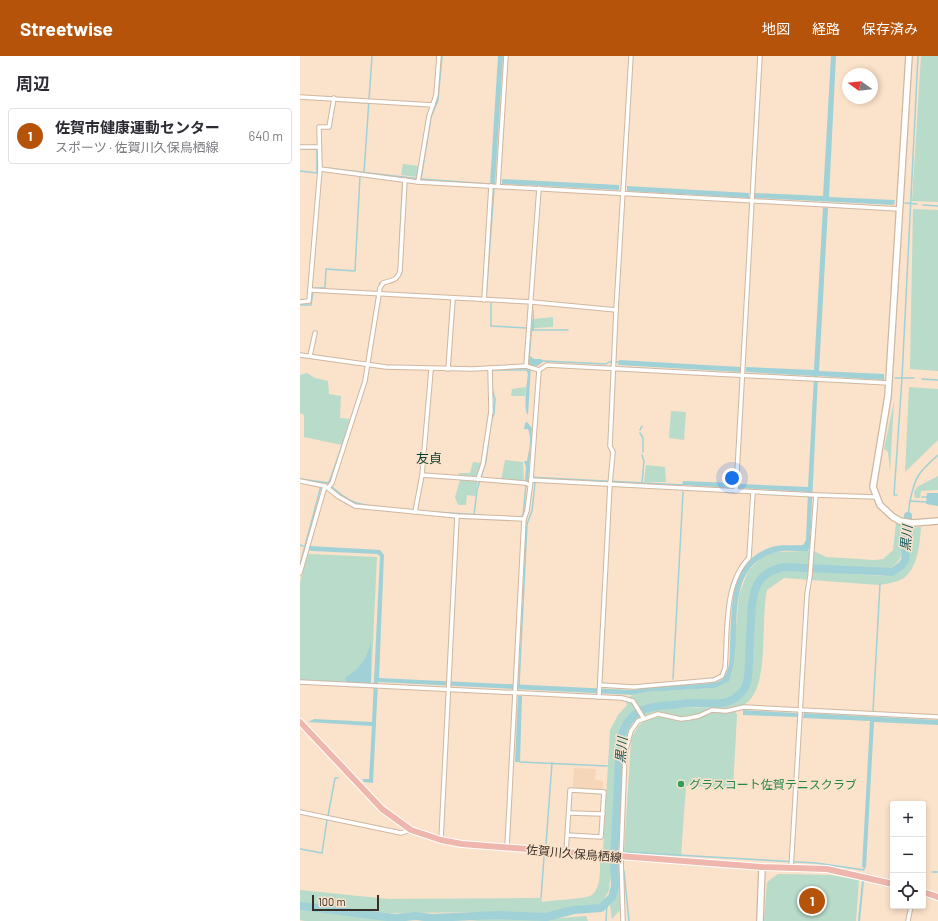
<!DOCTYPE html>
<html lang="ja">
<head>
<meta charset="utf-8">
<style>
	:root { --surface:#fff; --page:#f7f7f7; --text:#2b2b33; --muted:#7c7c81; --line:#e1e1e2; --accent:#b45309 }
	body { margin:0; font-family:Barlow,"Noto Sans JP",sans-serif; background:var(--page); color:var(--text) }
	.controls { position:absolute; right:12px; bottom:12px; display:grid; overflow:hidden; border-radius:4px; box-shadow:0 2px 6px #0003 }
	.controls button { width:36px; height:36px; display:grid; place-items:center; padding:0; border:0; border-bottom:1px solid var(--line); background:var(--surface); color:var(--text); font:20px sans-serif }
	.compass { position:absolute; left:542px; top:12px; width:36px; height:36px; border-radius:50%; background:var(--surface); box-shadow:0 2px 6px #0003; rotate:285deg }
	.scale { position:absolute; left:12px; bottom:10px; width:67px; box-sizing:border-box; padding-left:4px; border:2px solid #372e25; border-top:0; font-size:11px; line-height:14px; white-space:nowrap; color:#372e25; -webkit-text-stroke:3px #fbe2ca; paint-order:stroke }
	.you { position:absolute; left:432px; top:422px; width:14px; height:14px; margin:-10px; border:3px solid #fff; border-radius:50%; background:#1a73e8; box-shadow:0 0 0 6px #1a73e833 }
	.badge { display:grid; place-items:center; width:26px; height:26px; border-radius:50%; background:var(--accent); color:#fff; font-size:13px; font-weight:700 }
	.pin { position:absolute; translate:-50% -50%; border:2px solid #fff; box-shadow:0 1px 4px #0006 }
	.list { margin:0; padding:0; list-style:none }
	h2 { display:flex; justify-content:space-between; align-items:center; height:52px; margin:0; padding:0 16px; font-size:17px }
	h2 small { font-size:13px; font-weight:400; color:var(--muted) }
	.list li { display:grid; grid-template-columns:26px 1fr auto; gap:12px; align-items:center; box-sizing:border-box; height:56px; margin:0 8px 8px; padding:0 8px; border:1px solid var(--line); border-radius:4px }
	.list b { display:block; font-size:15px; white-space:nowrap }
	.list p { margin:0; font-size:13px; white-space:nowrap; color:var(--muted) }
	.list em { font-size:13px; font-style:normal; color:var(--muted) }
	.icon { flex:none; width:22px; height:22px; fill:none; stroke:currentColor; stroke-width:2; stroke-linecap:round; stroke-linejoin:round }
	.map { position:relative; flex:none; width:638px; height:865px; overflow:hidden }
	header { display:flex; align-items:center; gap:24px; box-sizing:border-box; height:56px; padding:0 20px; background:var(--accent); color:#fff }
	header strong { font-size:19px }
	nav { display:flex; gap:22px; margin-inline-start:auto; font-size:14px }
	main { display:flex }
	aside { flex:1; background:var(--surface) }
	.map>svg:first-child { display:block }
	.built { fill:#f5d6b9 }
	.green { fill:#b8dbca }
	.water { fill:#a0d1d6 }
	.lines { fill:none; stroke-linecap:round; stroke-linejoin:round }
	.stream { stroke:#a0d1d6; stroke-width:1.5 }
	.river { stroke:#a0d1d6; stroke-width:8 }
	.street-casing { stroke:#cfb7a0; stroke-width:5.5 }
	.secondary-casing { stroke:#cfb7a0; stroke-width:8 }
	.primary-casing { stroke:#fff; stroke-width:8 }
	.street { stroke:#fff; stroke-width:3.5 }
	.secondary { stroke:#fff; stroke-width:5.5 }
	.primary { stroke:#eeb6ad; stroke-width:6 }
	.leisure-dot { fill:#2e9e5b; stroke:#fbe2ca; stroke-width:1.5 }
	.labels { text-anchor:middle; dominant-baseline:central; stroke-width:3; stroke-linejoin:round; paint-order:stroke }
	.leisure-label { font-size:12px; fill:#27864d; stroke:#fbe2ca; text-anchor:start }
	.street-label { font-size:12px; fill:#372e25; stroke:#fbe2ca }
	.neighbourhood-label { font-size:13px; fill:#043a2b; stroke:#fbe2ca }
	.water-label { font-size:13px; font-style:italic; fill:#14585f; stroke:#fbe2ca }
</style>
</head>
<body>
<header>
<strong>Streetwise</strong>
<nav><a>地図</a><a>経路</a><a>保存済み</a></nav>
</header>
<main>
<aside>
<h2>周辺<small></small></h2>
<ul class="list">
<li><span class="badge">1</span><div><b>佐賀市健康運動センター</b><p>スポーツ · 佐賀川久保鳥栖線</p></div><em>640 m</em></li>
</ul>
</aside>
<div class="map">
<svg width="638" height="865" viewBox="0 0 638 865">
	<rect width="100%" height="100%" fill="#fbe2ca"/>
	<polygon class="built" points="274,712 296,713 295,724 303,725 303,734 273,732"/>
	<g class="green">
		<polygon points="621,0 638,0 638,146 612,145"/>
		<polygon points="103,108 119,110 117,121 101,119"/>
		<polygon points="613,153 638,154 638,315 610,313"/>
		<polygon points="253,261 253,271 234,272 234,263"/>
		<polygon points="7,317 15,322 28,325 29,338 41,340 40,362 50,363 42,389 4,381 4,359 0,357 0,319"/>
		<polygon points="226,331 225,340 211,340 212,333"/>
		<polygon points="609,331 638,333 638,384 605,416"/>
		<polygon points="594,345 590,416 588,396 584,393"/>
		<polygon points="371,355 386,356 384,384 369,382"/>
		<polygon points="205,404 223,406 224,426 201,424"/>
		<polygon points="173,406 181,407 177,421 159,419 159,417 170,417"/>
		<polygon points="346,409 365,411 366,426 344,426"/>
		<polygon points="638,420 638,434 621,435 620,442 615,442 614,436 617,431"/>
		<polygon points="160,424 178,425 175,440 167,439 166,449 158,449 155,441"/>
		<path d="M596,467L604,470C603,492 606,508 582,515L482,509C464,514 454,522 449,541L446,620C443,628 440,636 433,640C425,646 415,645 406,645C368,647 330,639 317,683L311,794H303L310,674L318,659L327,649L325,643L333,639L347,636L415,632L432,617L439,539L448,515L461,502L475,496L508,495H514L526,501L575,504L583,503L593,494Z"/>
		<path d="M621,471C620,487 618,511 604,522C597,526 587,528 579,529L484,522L467,534C461,562 468,620 452,641C447,648 442,650 434,652L437,659L433,732L386,730L381,800L324,796L331,685C338,665 348,658 370,662L371,659C362,655 354,655 345,660C341,662 336,664 334,666C320,679 322,746 321,766C321,747 318,687 325,672C345,636 410,663 436,644C443,639 446,632 449,624L454,542C460,526 467,519 483,514L585,520C612,509 608,498 610,472Z"/>
		<polygon points="8,498 77,501 71,628 0,625 0,526"/>
		<path d="M300,805L312,806L309,834L303,846L295,851L276,852L243,858L206,856L88,857L0,847V834L88,843L241,842L242,846C253,844 282,843 290,840C301,835 300,815 300,805Z"/>
		<polygon points="315,807 319,807 320,854 312,863 310,850 316,830"/>
		<polygon points="478,818 530,819 559,824 556,865 464,865 467,826"/>
		<polygon points="0,854 97,865 5,865 0,864"/>
		<polygon points="286,860 288,865 170,865 200,861 232,864"/>
	</g>
	<g class="water">
		<polygon points="198,0 203,0 195,128 190,128"/>
		<polygon points="531,0 536,0 529,141 595,144 594,149 455,142 455,137 523,140"/>
		<polygon points="202,123 319,129 319,134 202,128"/>
		<polygon points="327,130 449,137 449,142 327,135"/>
		<path d="M523,151L528,152L519,315L584,318V324L518,320L510,490L508,495C497,496 485,493 474,497C419,513 446,585 429,625L415,632L347,636L333,639L78,626L73,727L64,726L62,723H69L72,670L8,666L14,663L72,666L80,500L77,498L12,495L8,494L10,490L80,494L84,499L79,622L332,634L346,632L412,627C417,626 422,625 425,620C430,611 430,600 430,590C432,554 428,504 472,491C482,488 493,490 503,489L506,484L508,436L439,432L440,428L508,431L514,320L446,316V311L514,314Z"/>
		<path d="M234,249V274L232,276L230,300L234,303H241L244,305L237,310L231,309L228,359C223,354 227,326 228,318L226,314L229,309L228,306Z"/>
		<polygon points="319,304 440,311 440,316 318,309"/>
		<path d="M227,366L232,372L228,426L225,425L226,411L224,405H227C229,395 232,382 228,373H224L225,367Z"/>
		<polygon points="383,425 433,427 433,432 382,429"/>
		<polygon points="627,437 638,437 638,450 626,448"/>
		<path d="M71,587V628L46,627V621C61,613 66,602 71,587Z"/>
		<polygon points="218,640 222,640 220,706 215,706"/>
		<polygon points="443,654 495,657 498,658 498,661 443,659"/>
		<polygon points="504,657 638,664 638,669 574,666 566,812 562,811 570,665 503,662"/>
		<polygon points="562,824 564,825 560,865 558,865"/>
	</g>
	<g class="lines">
		<g class="stream">
			<polyline points="10,43 68,47"/>
			<polyline points="18,111 103,121"/>
			<polyline points="0,115 17,117 17,93 4,93"/>
			<polyline points="64,116 72,0"/>
			<polyline points="121,123 190,128"/>
			<polyline points="605,147 617,148"/>
			<polyline points="623,149 638,150"/>
			<polyline points="99,200 103,121 121,123 131,61 138,44 142,0"/>
			<polyline points="14,232 25,232 26,213 55,215 60,120"/>
			<polyline points="186,242 194,133"/>
			<polyline points="191,247 191,270 227,272"/>
			<polyline points="0,249 11,249 13,236"/>
			<polyline points="232,274 268,274"/>
			<polyline points="67,302 78,233 80,227 89,224"/>
			<polyline points="244,305 306,308 309,306 320,306"/>
			<polyline points="595,322 614,322"/>
			<polyline points="622,323 638,324"/>
			<polyline points="340,374 342,370"/>
			<polyline points="340,377 343,382 343,396"/>
			<polyline points="342,399 344,405 342,427"/>
			<polyline points="227,421 383,429"/>
			<polyline points="0,423 22,426"/>
			<path d="M28,427C51,450 61,449 91,452"/>
			<polyline points="597,439 594,439 602,322 618,0"/>
			<polyline points="622,441 627,441"/>
			<path d="M610,445C615,420 619,416 638,399"/>
			<polyline points="135,456 181,459"/>
			<polyline points="174,459 177,434 186,405 191,365 194,358 195,343 192,332 192,314 226,314"/>
			<polyline points="608,460 610,445 626,446"/>
			<polyline points="219,461 223,460 226,428"/>
			<polyline points="0,489 3,490"/>
			<polyline points="0,509 22,426 28,427 30,424 44,384"/>
			<polyline points="373,623 383,436"/>
			<polyline points="219,629 227,468 232,455 235,427"/>
			<polyline points="573,655 580,528"/>
			<polyline points="220,706 307,710"/>
			<polyline points="28,760 35,722 38,722"/>
			<polyline points="246,788 252,707"/>
			<polyline points="0,793 22,797 27,764"/>
			<polyline points="325,796 516,807 564,814 564,812"/>
			<polyline points="324,815 329,865"/>
			<polyline points="632,816 638,816"/>
			<polyline points="241,842 244,801"/>
			<polyline points="306,865 307,847"/>
		</g>
		<path class="river" d="M0,850L95,862L116,860L132,862L199,859L246,861L274,854L301,852L312,841L315,830L314,806L320,686C327,656 341,651 370,649C379,648 388,647 397,647C414,648 430,650 442,636C449,628 448,617 449,607C449,594 450,581 451,567C452,541 452,517 484,511L592,516L602,509L605,504L608,460"/>
		<defs>
			<g id="street">
				<polyline points="0,41 133,49"/>
				<polyline points="0,91 19,91"/>
				<polyline points="20,113 118,126 599,153"/>
				<polyline points="118,126 129,60 136,39 139,0"/>
				<polyline points="198,130 206,0"/>
				<polyline points="10,234 232,246 316,254"/>
				<polyline points="184,244 191,130"/>
				<polyline points="0,246 9,245 20,113 19,71 29,71 34,42"/>
				<polyline points="0,299 86,311 172,313 226,310 239,314"/>
				<polyline points="10,300 15,277"/>
				<polyline points="226,310 239,132"/>
				<polyline points="148,313 153,243"/>
				<polyline points="239,314 247,309 589,327"/>
				<polyline points="122,419 178,423 183,408 191,355 190,312"/>
				<polyline points="178,423 225,427 230,429"/>
				<polyline points="231,424 516,439 510,520 507,538 491,813"/>
				<polyline points="0,425 25,430 39,441 55,450 157,460 224,463"/>
				<path d="M28,432L32,427L65,325L80,232L83,227C92,224 97,225 100,215L105,124"/>
				<polyline points="436,435 460,0"/>
				<polyline points="516,439 576,441"/>
				<polyline points="115,456 122,419 131,314"/>
				<polyline points="0,517 25,430"/>
				<polyline points="0,626 322,642 333,645 344,663"/>
				<path d="M300,629L334,631L414,624L422,620L425,612C428,577 423,528 449,502L453,436"/>
				<polyline points="299,641 310,428 313,396 310,390 316,254 331,0"/>
				<polyline points="0,756 101,777 110,774"/>
				<polyline points="269,757 303,758"/>
				<polyline points="141,784 157,460"/>
				<polyline points="207,791 224,463 227,455 231,424 239,314"/>
				<polyline points="266,796 270,734 304,736 301,781 267,779"/>
				<polyline points="323,865 321,801 325,697 331,675 338,665 358,658 381,663 389,662 399,660 412,654 426,655 444,651 638,661"/>
				<polyline points="608,865 611,850"/>
			</g>
			<g id="secondary">
				<polyline points="609,0 588,340 573,431 580,449 593,461 600,465 613,467 638,465"/>
				<polyline points="460,865 462,811"/>
			</g>
			<g id="primary">
				<polyline points="0,666 82,753 111,774 141,784 162,788 462,811 527,813 593,828"/>
				<polyline points="623,836 638,841"/>
			</g>
		</defs>
		<use href="#street" class="street-casing"/>
		<use href="#secondary" class="secondary-casing"/>
		<use href="#primary" class="primary-casing"/>
		<use href="#street" class="street"/>
		<use href="#secondary" class="secondary"/>
		<use href="#primary" class="primary"/>
	</g>
	<circle class="leisure-dot" cx="381" cy="728" r="4"/>
	<g class="labels">
		<g class="leisure-label">
			<text x="389" y="728">グラスコート佐賀テニスクラブ</text>
		</g>
		<g class="street-label">
			<text transform="translate(274 797) rotate(5)">佐賀川久保鳥栖線</text>
		</g>
		<g class="neighbourhood-label">
			<text x="129" y="402">友貞</text>
		</g>
		<g class="water-label">
			<text transform="translate(606 482) rotate(-85)">黒川</text>
			<text transform="translate(321 694) rotate(-85)">黒川</text>
		</g>
	</g>
</svg>
<div class="controls">
<button>+</button>
<button>−</button>
<button><svg class="icon" aria-label="locate" viewBox="0 0 24 24"><circle cx="12" cy="12" r="6"/><path d="M12 2v4M12 18v4M2 12h4M18 12h4"/></svg></button>
</div>
<svg class="compass" viewBox="-18 -18 36 36"><path d="M0-13l5 13h-10z" fill="#e53935"/><path d="M0 13l5-13h-10z" fill="#7c7c81"/></svg>
<div class="scale">100 m</div>
<div class="you"></div>
<div class="pin badge" style="left:512px;top:845px">1</div>
</div>
</main>
</body>
</html>
